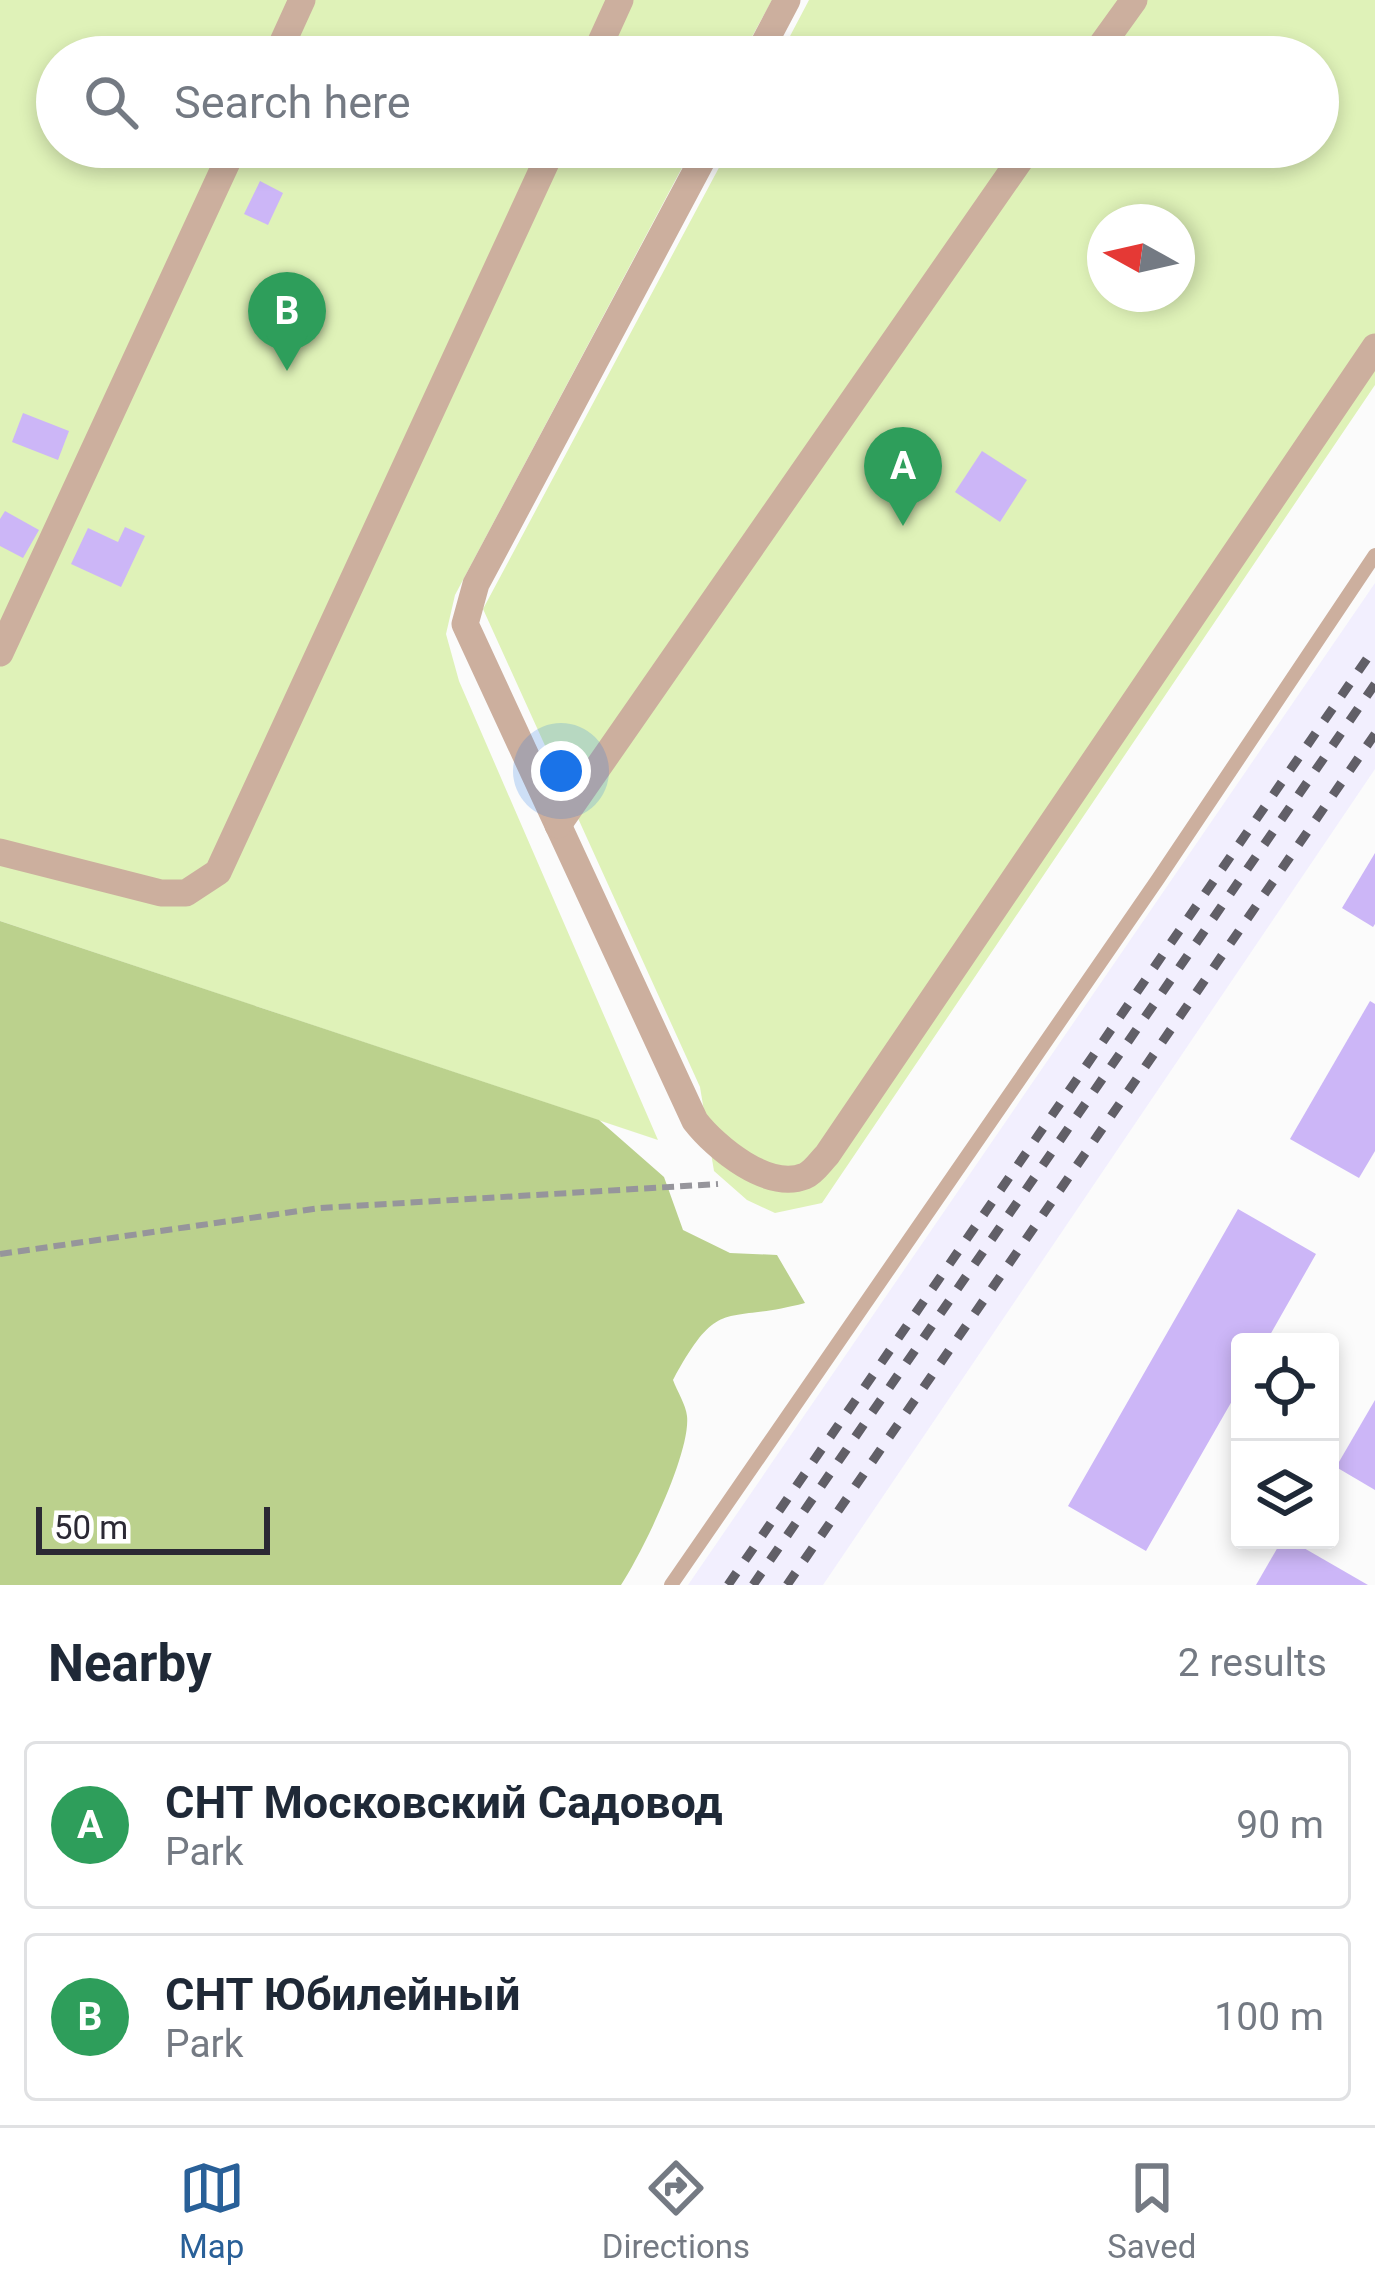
<!DOCTYPE html>
<html lang="en">
<head>
<meta charset="utf-8">
<style>
	:root { --surface:#fff; --page:#f6f6f7; --text:#1f2937; --muted:#747a83; --line:#e0e1e3; --accent:#296098 }
	body { margin:0; font-family:Roboto,sans-serif; background:var(--page); color:var(--text) }
	.controls { position:absolute; right:36px; bottom:36px; display:grid; overflow:hidden; border-radius:12px; box-shadow:0 6px 18px #0003 }
	.controls button { width:108px; height:108px; display:grid; place-items:center; padding:0; border:0; border-bottom:3px solid var(--line); background:var(--surface); color:var(--text); font:60px sans-serif }
	.compass { position:absolute; left:1087px; top:204px; width:108px; height:108px; border-radius:50%; background:var(--surface); box-shadow:0 6px 18px #0003; rotate:278deg }
	.scale { position:absolute; left:36px; bottom:30px; width:234px; box-sizing:border-box; padding-left:12px; border:6px solid #2b2934; border-top:0; font-size:33px; line-height:42px; white-space:nowrap; color:#2b2934; -webkit-text-stroke:9px #fff; paint-order:stroke }
	.you { position:absolute; left:561px; top:771px; width:42px; height:42px; margin:-30px; border:9px solid #fff; border-radius:50%; background:#1a73e8; box-shadow:0 0 0 18px #1a73e833 }
	.badge { display:grid; place-items:center; width:78px; height:78px; border-radius:50%; background:var(--accent); color:#fff; font-size:39px; font-weight:700 }
	.pin { position:absolute; translate:-50% -99px; filter:drop-shadow(0 3px 6px #0008) }
	.pin::after { content:''; position:absolute; top:63px; width:42px; height:36px; background:inherit; clip-path:polygon(0 0,100% 0,50% 100%) }
	.list { margin:0; padding:0; list-style:none }
	h2 { display:flex; justify-content:space-between; align-items:center; height:156px; margin:0; padding:0 48px; font-size:51px }
	h2 small { font-size:39px; font-weight:400; color:var(--muted) }
	.list li { display:grid; grid-template-columns:78px 1fr auto; gap:36px; align-items:center; box-sizing:border-box; height:168px; margin:0 24px 24px; padding:0 24px; border:3px solid var(--line); border-radius:12px }
	.list b { display:block; font-size:45px; white-space:nowrap }
	.list p { margin:0; font-size:39px; white-space:nowrap; color:var(--muted) }
	.list em { font-size:39px; font-style:normal; color:var(--muted) }
	.icon { flex:none; width:66px; height:66px; fill:none; stroke:currentColor; stroke-width:2; stroke-linecap:round; stroke-linejoin:round }
	.map { position:relative; flex:none; width:1375px; height:1585px; overflow:hidden }
	.search { position:absolute; background:var(--surface); box-shadow:0 6px 18px #0003; left:36px; right:36px; top:36px; height:132px; display:flex; align-items:center; gap:30px; box-sizing:border-box; padding:0 42px; border-radius:66px; color:var(--muted); font-size:45px }
	.sheet { height:540px; background:var(--surface) }
	nav { display:flex; justify-content:space-around; align-items:center; box-sizing:border-box; height:168px; border-top:3px solid var(--line); background:var(--surface); font-size:33px; color:var(--muted) }
	nav a { display:grid; justify-items:center; gap:6px }
	nav .on { color:var(--accent) }
	.map>svg:first-child { display:block }
	.built { fill:#f2effe }
	.green { fill:#dff2b8; fill-rule:evenodd }
	.forest { fill:#bbd18d }
	.building { fill:#ccb6f7 }
	.lines { fill:none; stroke-linecap:round; stroke-linejoin:round }
	.path { stroke:#96959b; stroke-width:6; stroke-dasharray:12 6; stroke-linecap:butt }
	.service { stroke:#ccaf9e; stroke-width:14 }
	.minor { stroke:#ccaf9e; stroke-width:27 }
	.rail { stroke:#615f67; stroke-width:9; stroke-dasharray:15 15; stroke-linecap:butt }
</style>
</head>
<body>
<div class="map">
<svg width="1375" height="1585" viewBox="0 0 1375 1585">
	<rect width="100%" height="100%" fill="#fbfbfb"/>
	<polygon class="built" points="1375,583 1375,769 823,1585 688,1585"/>
	<g class="green">
		<polygon points="0,0 772,0 741,57 57,57 57,147 693,147 455,595 446,634 459,681 658,1140 0,921"/>
		<path d="M809,0H1375V385L822,1203L775,1213L747,1200L714,1171L700,1087L483,609L730,147H1318V57H779ZM1105,222H1177V294H1105Z"/>
	</g>
	<path class="forest" d="M0,921L599,1120L664,1177L683,1230L730,1253L777,1255L805,1303C723,1325 720,1294 673,1380C677,1391 686,1405 687,1416C691,1453 642,1553 621,1585H0Z"/>
	<g class="building">
		<polygon points="260,181 283,193 268,225 244,214"/>
		<polygon points="23,413 69,431 58,460 12,442"/>
		<polygon points="982,451 1027,480 1000,522 955,492"/>
		<polygon points="5,511 39,530 23,558 0,546 0,519"/>
		<polygon points="125,527 145,536 121,587 71,564 88,528 118,542"/>
		<polygon points="1375,853 1375,924 1373,927 1342,908"/>
		<polygon points="1370,1001 1375,1004 1375,1151 1359,1178 1290,1139"/>
		<polygon points="1238,1209 1316,1254 1266,1342 1240,1342 1240,1387 1146,1551 1068,1506"/>
		<polygon points="1375,1400 1375,1490 1336,1467"/>
		<polygon points="1282,1540 1290,1540 1368,1585 1256,1585"/>
	</g>
	<g class="lines">
		<polyline class="path" points="0,1254 320,1208 718,1184"/>
		<polyline class="service" points="671,1585 1158,879 1375,555"/>
		<g class="minor">
			<polyline points="276,57 302,0"/>
			<polyline points="594,57 620,0"/>
			<polyline points="757,57 787,0"/>
			<polyline points="1093,57 1134,0"/>
			<path d="M709,147L476,584L465,624L695,1121C716,1148 768,1191 805,1176C814,1172 820,1162 827,1155L1375,347"/>
			<polyline points="0,653 234,147"/>
			<polyline points="558,825 1029,147"/>
			<polyline points="0,852 161,893 186,893 218,872 553,147"/>
		</g>
		<g class="rail">
			<polyline points="728,1585 1375,647"/>
			<polyline points="753,1585 1375,684"/>
			<polyline points="787,1585 1375,734"/>
		</g>
	</g>
</svg>
<div class="controls">
<button><svg class="icon" aria-label="locate" viewBox="0 0 24 24"><circle cx="12" cy="12" r="6"/><path d="M12 2v4M12 18v4M2 12h4M18 12h4"/></svg></button>
<button><svg class="icon" aria-label="layers" viewBox="0 0 24 24"><path d="M12 4l9 5-9 5-9-5zM3 14l9 5 9-5"/></svg></button>
</div>
<svg class="compass" viewBox="-18 -18 36 36"><path d="M0-13l5 13h-10z" fill="#e53935"/><path d="M0 13l5-13h-10z" fill="#747a83"/></svg>
<div class="scale">50 m</div>
<div class="you"></div>
<div class="pin badge" style="left:903px;top:526px;background:#2e9e5b">A</div>
<div class="pin badge" style="left:287px;top:371px;background:#2e9e5b">B</div>
<div class="search"><svg class="icon" aria-label="search" viewBox="0 0 24 24"><circle cx="10" cy="10" r="6"/><path d="M15 15l6 6"/></svg>Search here</div>
</div>
<section class="sheet">
<h2>Nearby<small>2 results</small></h2>
<ul class="list">
<li><span class="badge" style="background:#2e9e5b">A</span><div><b>СНТ Московский Садовод</b><p>Park</p></div><em>90 m</em></li>
<li><span class="badge" style="background:#2e9e5b">B</span><div><b>СНТ Юбилейный</b><p>Park</p></div><em>100 m</em></li>
</ul>
</section>
<nav>
<a class="on"><svg class="icon" aria-label="map" viewBox="0 0 24 24"><path d="M3 6l6-2 6 2 6-2v14l-6 2-6-2-6 2zM9 4v14M15 6v14"/></svg>Map</a>
<a><svg class="icon" aria-label="directions" viewBox="0 0 24 24"><path d="M12 3l9 9-9 9-9-9zM9 14v-3h6M13 9l2 2-2 2"/></svg>Directions</a>
<a><svg class="icon" aria-label="saved" viewBox="0 0 24 24"><path d="M7 4h10v16l-5-4-5 4z"/></svg>Saved</a>
</nav>
</body>
</html>
